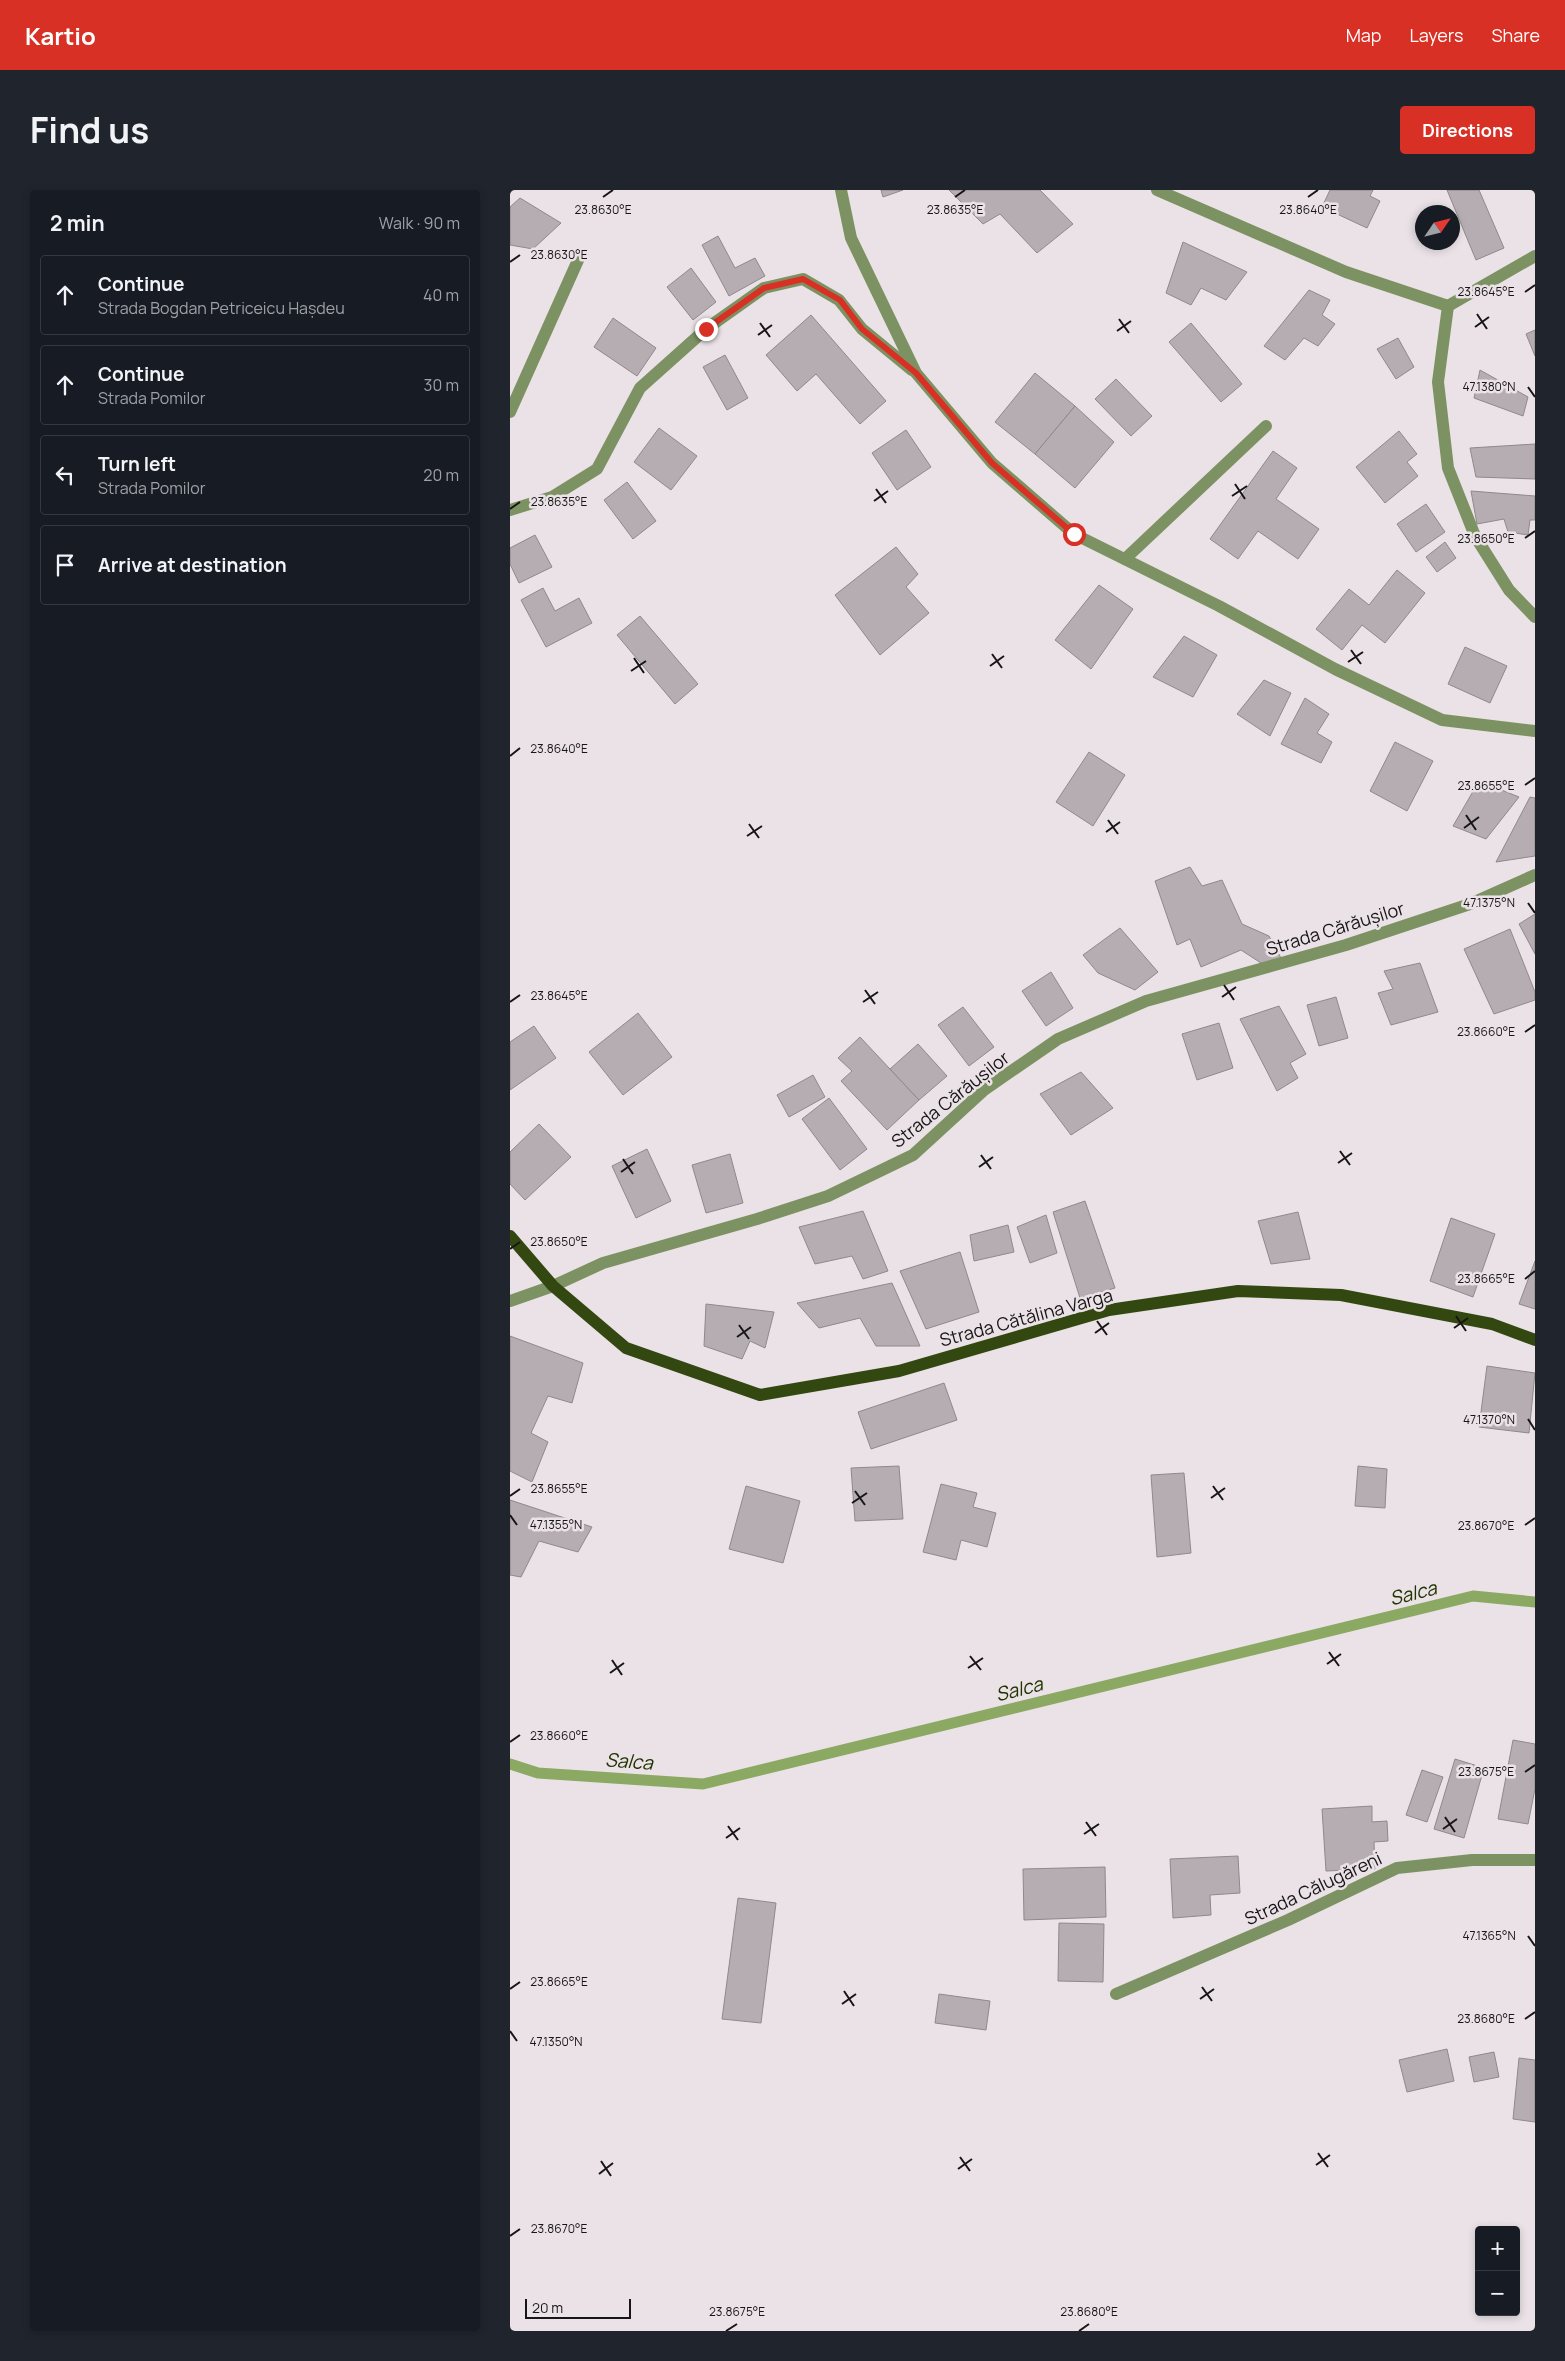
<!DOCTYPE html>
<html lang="en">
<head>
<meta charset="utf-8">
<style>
	:root { --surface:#171b24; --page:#20242c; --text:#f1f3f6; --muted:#9ea1a6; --line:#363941; --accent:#d93025 }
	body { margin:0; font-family:Manrope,sans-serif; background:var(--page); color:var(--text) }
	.controls { position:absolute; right:15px; bottom:15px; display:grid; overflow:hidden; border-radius:5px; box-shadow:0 2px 8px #0003 }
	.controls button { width:45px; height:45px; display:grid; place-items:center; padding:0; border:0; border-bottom:1px solid var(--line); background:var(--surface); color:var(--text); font:25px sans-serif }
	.compass { position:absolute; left:905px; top:15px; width:45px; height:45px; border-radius:50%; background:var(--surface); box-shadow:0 2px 8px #0003; rotate:55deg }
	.scale { position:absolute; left:15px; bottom:12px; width:106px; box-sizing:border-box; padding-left:5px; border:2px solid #181516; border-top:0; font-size:14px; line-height:18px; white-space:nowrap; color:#181516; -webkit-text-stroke:4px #eae2e6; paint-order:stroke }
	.stop { position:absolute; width:15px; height:15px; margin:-11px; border:4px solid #d93025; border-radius:50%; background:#fff }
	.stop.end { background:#d93025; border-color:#fff; box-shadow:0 1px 5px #0008 }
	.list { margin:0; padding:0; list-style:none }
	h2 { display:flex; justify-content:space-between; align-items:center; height:65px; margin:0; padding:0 20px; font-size:21px }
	h2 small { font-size:16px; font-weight:400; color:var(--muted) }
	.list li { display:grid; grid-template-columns:32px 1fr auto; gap:15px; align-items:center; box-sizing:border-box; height:80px; margin:0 10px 10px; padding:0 10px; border:1px solid var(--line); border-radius:5px }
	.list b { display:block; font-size:19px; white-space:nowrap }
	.list p { margin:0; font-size:16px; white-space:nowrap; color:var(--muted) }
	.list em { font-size:16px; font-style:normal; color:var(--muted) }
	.icon { flex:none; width:28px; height:28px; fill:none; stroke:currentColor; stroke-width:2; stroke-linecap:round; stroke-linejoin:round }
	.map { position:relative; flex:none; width:1025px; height:2141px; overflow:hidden; border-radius:5px }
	header { display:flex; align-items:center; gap:30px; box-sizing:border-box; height:70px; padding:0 25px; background:var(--accent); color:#fff }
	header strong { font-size:24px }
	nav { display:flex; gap:28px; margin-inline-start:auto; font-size:18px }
	.intro { display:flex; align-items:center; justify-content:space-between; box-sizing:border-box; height:120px; padding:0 30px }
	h1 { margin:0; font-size:35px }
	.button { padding:12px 22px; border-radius:5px; background:var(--accent); color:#fff; font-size:18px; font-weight:700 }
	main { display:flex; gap:30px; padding:0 30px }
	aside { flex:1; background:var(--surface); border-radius:5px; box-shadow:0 2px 8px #0003 }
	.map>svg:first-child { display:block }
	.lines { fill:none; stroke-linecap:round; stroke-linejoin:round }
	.stream { stroke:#8ba962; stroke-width:11 }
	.building { fill:#b5adb1; stroke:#90888c }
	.minor { stroke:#7c9262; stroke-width:12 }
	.major { stroke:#334811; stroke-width:12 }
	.route { stroke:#d93025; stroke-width:6 }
	.ticks { fill:none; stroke:#181516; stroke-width:2 }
	.labels { text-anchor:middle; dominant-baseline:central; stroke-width:5; stroke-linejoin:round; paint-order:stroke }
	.street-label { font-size:18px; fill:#181516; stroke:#eae2e6 }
	.water-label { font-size:19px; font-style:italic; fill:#213400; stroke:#eae2e6 }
	.ticks-label { font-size:12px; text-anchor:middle; fill:#181516; stroke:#eae2e6; stroke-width:5; stroke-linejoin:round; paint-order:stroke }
</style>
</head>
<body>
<header>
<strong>Kartio</strong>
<nav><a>Map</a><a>Layers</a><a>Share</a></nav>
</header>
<div class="intro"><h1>Find us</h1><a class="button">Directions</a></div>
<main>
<aside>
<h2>2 min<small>Walk · 90 m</small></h2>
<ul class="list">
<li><svg class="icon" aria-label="ahead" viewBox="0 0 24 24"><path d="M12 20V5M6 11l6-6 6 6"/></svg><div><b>Continue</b><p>Strada Bogdan Petriceicu Hașdeu</p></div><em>40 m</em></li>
<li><svg class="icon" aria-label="ahead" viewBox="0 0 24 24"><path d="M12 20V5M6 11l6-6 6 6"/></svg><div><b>Continue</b><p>Strada Pomilor</p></div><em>30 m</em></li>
<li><svg class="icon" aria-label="left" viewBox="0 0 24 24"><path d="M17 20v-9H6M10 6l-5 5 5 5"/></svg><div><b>Turn left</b><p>Strada Pomilor</p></div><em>20 m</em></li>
<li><svg class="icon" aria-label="arrive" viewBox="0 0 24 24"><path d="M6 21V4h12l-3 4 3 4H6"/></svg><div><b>Arrive at destination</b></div></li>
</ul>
</aside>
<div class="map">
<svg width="1025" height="2141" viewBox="0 0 1025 2141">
	<rect width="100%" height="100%" fill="#eae2e6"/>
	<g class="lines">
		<polyline class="stream" points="0,1574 28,1583 193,1594 963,1406 1025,1412"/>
	</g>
	<g class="building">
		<polygon points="371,0 393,0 373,7"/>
		<polygon points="439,0 530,0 563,34 527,63 490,24 473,34"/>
		<polygon points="820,0 863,0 860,6 870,11 857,38 812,17"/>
		<polygon points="937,0 969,0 994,58 966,70"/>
		<polygon points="10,8 51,33 23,59 0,55 0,17"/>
		<polygon points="208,46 225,78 245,68 255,86 219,106 192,55"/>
		<polygon points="673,52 737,82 716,110 691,98 681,115 656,103"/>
		<polygon points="181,78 206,112 183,130 157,97"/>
		<polygon points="799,100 820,110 812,125 825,134 808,156 794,148 775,170 754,156"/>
		<polygon points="301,125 376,211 350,234 306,184 287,201 256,165"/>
		<polygon points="103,128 146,158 127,186 84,157"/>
		<polygon points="681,133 732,194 711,212 659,152"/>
		<polygon points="1025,140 1025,166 1016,144"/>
		<polygon points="888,148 904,177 886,189 867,159"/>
		<polygon points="215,165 238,208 217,220 193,177"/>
		<polygon points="970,180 1018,207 1013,226 964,208"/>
		<polygon points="525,183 565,216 525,264 485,232"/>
		<polygon points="606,189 642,226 621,246 585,209"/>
		<polygon points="565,216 604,252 565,298 525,264"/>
		<polygon points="149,238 187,266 161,300 124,272"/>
		<polygon points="396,240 421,277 387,300 362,263"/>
		<polygon points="889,241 907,264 897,272 908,286 875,313 846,277"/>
		<polygon points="1025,254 1025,289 966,287 960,258"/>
		<polygon points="763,261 787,278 766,309 809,339 788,369 748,341 728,369 700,349"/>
		<polygon points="117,292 146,331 123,349 94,310"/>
		<polygon points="961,301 1025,306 1025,330 1020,330 1018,345 998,342 994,329 967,334"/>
		<polygon points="916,314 935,342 906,362 887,334"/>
		<polygon points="25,345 42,377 9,393 0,374 0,358"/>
		<polygon points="935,352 946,368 927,382 916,367"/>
		<polygon points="386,357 408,384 396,397 419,423 370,465 325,405"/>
		<polygon points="887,380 915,403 875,453 852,435 832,460 806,439 839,399 859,415"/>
		<polygon points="589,395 623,419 581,479 545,450"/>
		<polygon points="33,398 45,421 69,408 82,433 36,457 11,410"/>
		<polygon points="130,426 188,494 165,514 107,445"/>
		<polygon points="674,446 707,465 683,507 643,487"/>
		<polygon points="955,457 997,476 980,513 938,494"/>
		<polygon points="754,490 781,503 760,546 727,524"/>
		<polygon points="795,508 819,524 807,543 822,552 811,573 771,554"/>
		<polygon points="885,552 923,571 897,621 860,601"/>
		<polygon points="579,562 615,585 583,636 546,612"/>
		<polygon points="969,591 1009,607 976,649 943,636"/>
		<polygon points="1020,607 1025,608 1025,666 986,672"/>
		<polygon points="680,677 692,696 712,690 732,734 759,746 771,768 754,775 731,760 691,777 680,749 667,755 645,691"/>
		<polygon points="1025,724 1025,764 1009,734"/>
		<polygon points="610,738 648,782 625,800 588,783 573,765"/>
		<polygon points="1000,739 1025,802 1025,810 984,824 954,759"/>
		<polygon points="910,773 928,822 881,835 868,803 883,799 874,781"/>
		<polygon points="541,782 563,818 536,836 512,801"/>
		<polygon points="826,807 838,848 809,856 797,815"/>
		<polygon points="769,816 796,864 780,873 788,888 767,901 730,829"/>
		<polygon points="453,817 484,857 459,876 428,835"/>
		<polygon points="128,823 162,867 113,905 79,862"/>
		<polygon points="709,833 723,878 687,890 672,844"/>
		<polygon points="24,836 46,868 0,900 0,852"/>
		<polygon points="350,847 409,910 377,940 331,891 342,881 328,868"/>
		<polygon points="408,854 437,886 409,910 380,879"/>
		<polygon points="571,882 603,918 561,945 530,904"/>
		<polygon points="303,885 315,907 279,927 267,905"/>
		<polygon points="319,908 357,959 330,980 292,929"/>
		<polygon points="29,934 61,967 15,1010 0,994 0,962"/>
		<polygon points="137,959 161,1011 126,1028 102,976"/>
		<polygon points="220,964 233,1013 196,1023 182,975"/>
		<polygon points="575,1011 605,1098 570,1108 543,1022"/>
		<polygon points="353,1021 378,1081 353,1089 342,1066 305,1074 289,1037"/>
		<polygon points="788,1022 800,1069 761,1074 748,1031"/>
		<polygon points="536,1025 547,1063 520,1073 507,1037"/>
		<polygon points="941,1028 985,1044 963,1107 920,1091"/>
		<polygon points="498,1035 504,1062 464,1071 460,1045"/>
		<polygon points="450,1062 469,1122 416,1139 390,1081"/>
		<polygon points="1025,1071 1025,1119 1009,1114"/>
		<polygon points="382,1093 410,1156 366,1156 350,1128 309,1138 287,1113"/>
		<polygon points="196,1114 264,1122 255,1158 240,1151 232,1169 194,1156"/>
		<polygon points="0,1146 73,1173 62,1213 38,1206 21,1243 38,1252 22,1292 0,1281"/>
		<polygon points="977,1176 1025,1183 1019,1243 969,1237"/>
		<polygon points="434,1193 447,1230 361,1259 348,1222"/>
		<polygon points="389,1276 393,1329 345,1331 341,1278"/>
		<polygon points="848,1276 877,1279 875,1318 845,1316"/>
		<polygon points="674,1283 681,1363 647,1367 641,1285"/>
		<polygon points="431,1294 467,1303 463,1317 486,1323 477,1357 451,1350 446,1370 413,1362"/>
		<polygon points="236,1296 290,1311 273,1373 219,1359"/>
		<polygon points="0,1310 82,1337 68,1362 29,1351 11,1387 0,1385"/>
		<polygon points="1003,1550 1025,1554 1025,1599 1018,1634 988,1629"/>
		<polygon points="945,1569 974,1578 954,1648 924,1639"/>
		<polygon points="912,1580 933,1587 917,1632 896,1625"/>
		<polygon points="862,1616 862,1632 877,1631 878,1651 864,1652 865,1679 816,1681 812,1619"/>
		<polygon points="728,1666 730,1703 700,1705 701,1725 663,1728 660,1669"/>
		<polygon points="595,1677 596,1727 514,1730 513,1679"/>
		<polygon points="228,1708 266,1713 251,1833 212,1829"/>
		<polygon points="549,1733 594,1734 593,1792 548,1791"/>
		<polygon points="429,1804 480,1811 476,1840 425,1833"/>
		<polygon points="937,1859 944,1891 897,1902 889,1870"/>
		<polygon points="984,1862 989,1887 964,1892 959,1867"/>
		<polygon points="1009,1868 1025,1870 1025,1932 1003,1929"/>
	</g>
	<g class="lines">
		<g class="minor">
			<polyline points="331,0 341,48 406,183 482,273 564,344 709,416 825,479 932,530 1025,541"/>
			<polyline points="647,0 836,82 938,116 928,192 938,278 965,346 999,400 1025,427"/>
			<polyline points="938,116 1025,66"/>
			<polyline points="0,222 69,68"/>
			<polyline points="0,320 42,307 87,279 130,198 196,139 254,98 293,89 329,110 352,139 402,180"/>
			<polyline points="615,369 756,236"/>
			<polyline points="0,1111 43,1096 93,1073 247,1029 318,1006 403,965 474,900 548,849 636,811 836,755 960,714 1025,685"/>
			<polyline points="606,1804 778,1730 887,1678 962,1670 1025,1670"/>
		</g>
		<polyline class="major" points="0,1046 43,1096 116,1158 250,1205 389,1181 599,1120 728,1101 831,1105 982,1134 1025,1150"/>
	</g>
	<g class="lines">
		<polyline class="route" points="196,139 254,98 293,89 330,110 352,139 406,183 482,273 564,344"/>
	</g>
	<path class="ticks" d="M93,7L103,0M445,7L455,0M798,7L808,0M0,72L10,65M1015,102L1025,95M967,124L977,139M609,129L619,143M250,133L260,147M965,137L979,127M607,141L621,131M248,145L262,135M1018,197L1025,207M725,294L735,309M366,299L376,313M722,306L737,296M364,311L378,301M0,319L10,312M1015,348L1025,341M841,460L851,474M482,464L492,478M124,468L134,483M838,472L853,462M480,476L494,466M121,481L136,471M0,566L10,558M1015,595L1025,588M956,625L966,640M598,630L608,644M239,634L249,648M954,638L969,627M596,642L610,632M237,646L252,636M1018,713L1025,723M714,795L724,810M355,800L365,814M712,807L726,797M0,812L10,805M353,812L368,802M1015,842L1025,835M830,961L840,975M471,965L481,979M113,969L123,984M828,973L842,963M469,977L483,967M111,982L125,972M0,1059L10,1052M1015,1089L1025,1081M946,1126L956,1141M587,1131L597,1145M229,1135L239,1149M944,1138L958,1128M585,1143L599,1133M227,1147L241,1137M1018,1229L1025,1240M703,1296L713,1310M345,1301L355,1315M0,1306L10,1299M701,1308L715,1298M342,1313L357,1303M0,1325L7,1335M1015,1335L1025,1328M819,1462L829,1476M460,1466L471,1480M102,1470L112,1485M817,1474L831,1464M458,1478L473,1468M100,1483L114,1473M0,1552L10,1545M1015,1582L1025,1575M935,1627L945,1642M576,1632L586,1646M218,1636L228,1650M933,1639L947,1629M574,1644L589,1634M216,1648L230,1638M1018,1746L1025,1756M692,1797L702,1811M0,1799L10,1792M334,1801L344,1816M690,1809L704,1799M332,1814L346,1804M1015,1829L1025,1822M0,1841L7,1851M808,1963L818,1977M450,1967L460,1981M91,1971L101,1986M806,1975L820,1965M448,1979L462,1969M89,1984L103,1973M0,2046L10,2039M216,2141L227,2134M569,2141L579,2134"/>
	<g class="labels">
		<g class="street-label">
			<text transform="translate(825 738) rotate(-17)">Strada Cărăușilor</text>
			<text transform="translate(440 909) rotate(-38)">Strada Cărăușilor</text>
			<text transform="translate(516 1127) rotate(-15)">Strada Cătălina Varga</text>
			<text transform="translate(803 1698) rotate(-25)">Strada Călugăreni</text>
		</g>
		<g class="water-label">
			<text transform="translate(903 1403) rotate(-14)">Salca</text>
			<text transform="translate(509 1499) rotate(-14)">Salca</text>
			<text transform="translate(119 1571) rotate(4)">Salca</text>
		</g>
	</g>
	<g class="ticks-label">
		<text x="445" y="24">23.8635°E</text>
		<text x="93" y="24">23.8630°E</text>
		<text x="798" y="24">23.8640°E</text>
		<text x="49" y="69">23.8630°E</text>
		<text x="976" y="106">23.8645°E</text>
		<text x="979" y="201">47.1380°N</text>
		<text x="49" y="316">23.8635°E</text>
		<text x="976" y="353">23.8650°E</text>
		<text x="49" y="563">23.8640°E</text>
		<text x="976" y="600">23.8655°E</text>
		<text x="979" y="717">47.1375°N</text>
		<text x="49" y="810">23.8645°E</text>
		<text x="976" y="846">23.8660°E</text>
		<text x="49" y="1056">23.8650°E</text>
		<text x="976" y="1093">23.8665°E</text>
		<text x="979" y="1234">47.1370°N</text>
		<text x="49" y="1303">23.8655°E</text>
		<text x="46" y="1339">47.1355°N</text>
		<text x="976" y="1340">23.8670°E</text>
		<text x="49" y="1550">23.8660°E</text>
		<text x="976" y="1586">23.8675°E</text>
		<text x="979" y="1750">47.1365°N</text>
		<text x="49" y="1796">23.8665°E</text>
		<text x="976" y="1833">23.8680°E</text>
		<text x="46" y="1856">47.1350°N</text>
		<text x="49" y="2043">23.8670°E</text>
		<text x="227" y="2126">23.8675°E</text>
		<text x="579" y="2126">23.8680°E</text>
	</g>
</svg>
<div class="controls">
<button>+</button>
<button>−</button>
</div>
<svg class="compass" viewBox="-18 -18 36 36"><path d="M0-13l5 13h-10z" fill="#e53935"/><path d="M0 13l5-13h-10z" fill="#9ea1a6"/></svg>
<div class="scale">20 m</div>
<div class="stop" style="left:564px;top:344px"></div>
<div class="stop end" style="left:196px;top:139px"></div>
</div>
</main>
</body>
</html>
